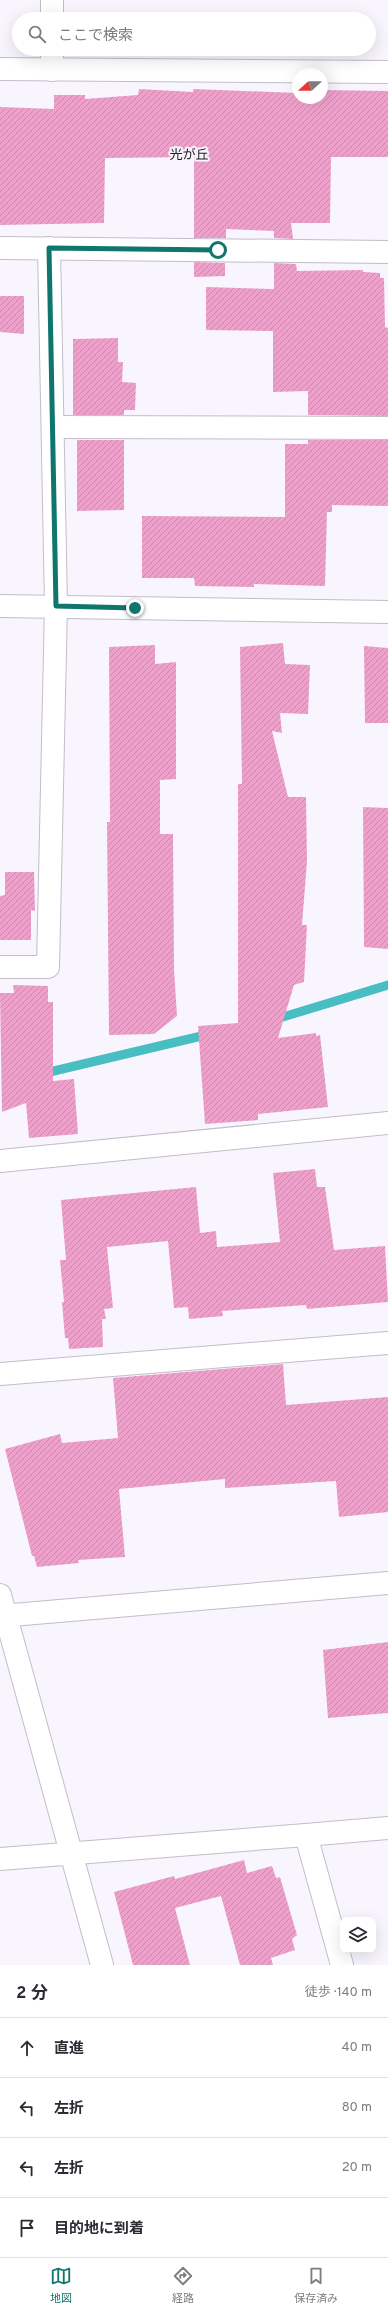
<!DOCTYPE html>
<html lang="ja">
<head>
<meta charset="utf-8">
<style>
	:root { --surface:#fff; --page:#f2f2f3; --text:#2b2b33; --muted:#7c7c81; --line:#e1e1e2; --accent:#0f766e }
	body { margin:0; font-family:Overpass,"Noto Sans JP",sans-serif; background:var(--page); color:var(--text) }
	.controls { position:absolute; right:12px; bottom:12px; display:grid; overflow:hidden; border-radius:8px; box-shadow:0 4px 16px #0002 }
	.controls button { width:36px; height:36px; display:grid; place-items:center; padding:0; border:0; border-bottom:1px solid var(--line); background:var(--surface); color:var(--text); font:20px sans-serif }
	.compass { position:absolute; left:292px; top:68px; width:36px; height:36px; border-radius:50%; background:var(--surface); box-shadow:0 4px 16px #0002; rotate:249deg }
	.stop { position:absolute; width:12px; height:12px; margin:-9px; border:3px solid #0f766e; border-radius:50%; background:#fff }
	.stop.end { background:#0f766e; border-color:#fff; box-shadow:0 1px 4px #0008 }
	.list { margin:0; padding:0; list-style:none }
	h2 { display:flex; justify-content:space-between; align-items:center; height:52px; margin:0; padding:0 16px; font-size:17px }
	h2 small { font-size:13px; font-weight:400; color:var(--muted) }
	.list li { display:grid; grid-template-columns:26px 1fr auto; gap:12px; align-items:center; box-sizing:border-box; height:60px; padding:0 16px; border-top:1px solid var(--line) }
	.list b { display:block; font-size:15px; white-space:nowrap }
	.list em { font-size:13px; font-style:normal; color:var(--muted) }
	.icon { flex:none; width:22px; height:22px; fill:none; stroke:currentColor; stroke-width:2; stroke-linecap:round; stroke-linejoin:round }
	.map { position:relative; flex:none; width:388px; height:1965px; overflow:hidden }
	.search { position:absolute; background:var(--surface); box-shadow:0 4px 16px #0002; left:12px; right:12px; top:12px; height:44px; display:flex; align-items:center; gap:10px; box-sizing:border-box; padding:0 14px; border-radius:22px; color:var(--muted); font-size:15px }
	.sheet { height:292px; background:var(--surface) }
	nav { display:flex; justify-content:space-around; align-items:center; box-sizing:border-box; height:56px; border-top:1px solid var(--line); background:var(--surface); font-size:11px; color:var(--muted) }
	nav a { display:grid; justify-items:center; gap:2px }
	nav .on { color:var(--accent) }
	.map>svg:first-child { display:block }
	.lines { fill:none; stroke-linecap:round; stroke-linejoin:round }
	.stream { stroke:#49bec2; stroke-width:9 }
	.building { fill:url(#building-hatch) }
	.minor-casing { stroke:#c2bec7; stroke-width:24 }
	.tertiary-casing { stroke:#c2bec7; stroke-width:24 }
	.minor { stroke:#fff; stroke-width:22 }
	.tertiary { stroke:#fff; stroke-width:22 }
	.route { stroke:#0f766e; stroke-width:5 }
	.labels { text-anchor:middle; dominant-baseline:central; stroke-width:4; stroke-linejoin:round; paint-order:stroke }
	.quarter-label { font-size:13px; fill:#222124; stroke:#f9f5ff }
</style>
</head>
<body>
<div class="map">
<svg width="388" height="1965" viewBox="0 0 388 1965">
	<defs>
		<pattern id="building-hatch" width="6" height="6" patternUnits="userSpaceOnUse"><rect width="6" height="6" fill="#eda1ca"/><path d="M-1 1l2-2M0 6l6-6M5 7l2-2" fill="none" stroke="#cb8aad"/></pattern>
	</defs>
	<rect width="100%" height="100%" fill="#f9f5ff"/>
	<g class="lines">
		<g class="stream">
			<polyline points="273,1020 388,985"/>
			<polyline points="41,1074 210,1034"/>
		</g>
	</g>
	<g class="building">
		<polygon points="139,89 193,92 193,89 298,93 298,98 322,98 322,90 388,91 388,157 331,157 330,223 291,223 293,239 274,238 274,231 226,229 226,238 194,238 194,157 105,158 104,223 0,225 0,107 54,109 54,95 85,95 85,99 138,95"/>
		<polygon points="194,262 225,263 225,276 194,277"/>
		<polygon points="274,263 296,264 297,271 363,270 363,272 380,273 380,278 384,278 385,327 388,328 388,416 308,415 308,391 273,392 273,331 206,330 206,287 274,289"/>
		<polygon points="0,296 24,296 24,334 0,332"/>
		<polygon points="118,338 118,362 123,362 122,382 136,383 135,410 124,410 124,415 73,415 73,339"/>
		<polygon points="77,440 124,440 124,510 77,511"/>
		<polygon points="308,440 388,440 388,506 332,505 332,512 327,512 325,586 254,584 254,587 195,586 194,578 142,578 142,516 285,517 285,444 308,444"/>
		<polygon points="283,643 285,664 310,665 308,714 280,713 282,733 272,731 288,797 306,797 307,861 302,925 307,925 304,982 294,985 278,1038 316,1033 316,1036 320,1035 328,1107 258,1114 258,1120 205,1124 198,1026 238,1023 238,784 242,784 240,647"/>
		<polygon points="155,645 155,664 176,662 176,779 160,780 160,834 173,834 174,969 177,1016 154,1034 109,1035 107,822 110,822 109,647"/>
		<polygon points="364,646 388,648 388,723 365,723"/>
		<polygon points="363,807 388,808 388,949 364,947"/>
		<polygon points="5,872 34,872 35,911 31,910 31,940 0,940 0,896 5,895"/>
		<polygon points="13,985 48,986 48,1002 53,1002 53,1081 74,1079 78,1134 29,1138 26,1103 2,1112 0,993 14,993"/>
		<polygon points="315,1169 317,1187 325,1187 334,1250 385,1246 388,1302 307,1309 306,1305 222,1311 223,1316 189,1319 188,1307 174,1308 168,1241 107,1247 113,1308 104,1309 106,1319 102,1319 103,1347 69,1349 68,1338 65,1338 62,1302 64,1302 60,1260 66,1260 61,1200 196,1187 200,1233 216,1231 217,1247 280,1242 273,1173"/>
		<polygon points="283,1364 286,1405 388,1397 388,1512 339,1517 336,1481 225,1488 225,1479 119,1489 125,1557 78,1560 79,1563 37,1567 34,1556 32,1556 5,1449 60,1434 62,1443 118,1438 113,1378"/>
		<polygon points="388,1642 388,1713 328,1718 323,1650"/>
		<polygon points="244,1860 247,1873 272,1866 276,1878 280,1877 297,1935 292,1939 295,1950 271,1958 273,1965 240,1965 221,1896 175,1908 190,1965 133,1965 114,1892 174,1876 175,1879"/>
	</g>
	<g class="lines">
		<defs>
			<g id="minor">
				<polyline points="52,19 52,0"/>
				<polyline points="0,69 388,72"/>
				<polyline points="52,70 52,49"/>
				<polyline points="0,248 388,252"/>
				<polyline points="53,427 388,428"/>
				<polyline points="0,606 388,612"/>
				<polyline points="0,967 48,967 56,606 49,248"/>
				<polyline points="0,1161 388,1123"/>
				<polyline points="0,1374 388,1343"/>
				<polyline points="0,1859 306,1835"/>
				<polyline points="342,1965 306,1835 388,1828"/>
			</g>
			<g id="tertiary">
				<polyline points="0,1595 102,1965"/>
				<polyline points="0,1616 388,1583"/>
			</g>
		</defs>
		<use href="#minor" class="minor-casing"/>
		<use href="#tertiary" class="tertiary-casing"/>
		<use href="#minor" class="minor"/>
		<use href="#tertiary" class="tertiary"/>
	</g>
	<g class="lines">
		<polyline class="route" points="135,608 56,606 49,248 218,250"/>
	</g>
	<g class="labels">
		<g class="quarter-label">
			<text x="189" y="156">光が丘</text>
		</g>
	</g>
</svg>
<div class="controls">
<button><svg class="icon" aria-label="layers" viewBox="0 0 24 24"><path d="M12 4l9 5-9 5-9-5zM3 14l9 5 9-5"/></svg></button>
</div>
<svg class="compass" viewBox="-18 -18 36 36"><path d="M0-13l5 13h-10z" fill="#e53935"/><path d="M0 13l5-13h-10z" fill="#7c7c81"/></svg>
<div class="stop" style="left:218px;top:250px"></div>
<div class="stop end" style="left:135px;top:608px"></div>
<div class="search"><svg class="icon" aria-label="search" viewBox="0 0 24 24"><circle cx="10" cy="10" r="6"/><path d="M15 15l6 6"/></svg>ここで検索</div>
</div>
<section class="sheet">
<h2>2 分<small>徒歩 · 140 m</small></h2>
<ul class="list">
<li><svg class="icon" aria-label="ahead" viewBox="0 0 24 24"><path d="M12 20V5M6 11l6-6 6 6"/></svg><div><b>直進</b></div><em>40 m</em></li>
<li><svg class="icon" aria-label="left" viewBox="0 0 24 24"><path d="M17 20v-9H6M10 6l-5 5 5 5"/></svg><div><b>左折</b></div><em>80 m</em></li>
<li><svg class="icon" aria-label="left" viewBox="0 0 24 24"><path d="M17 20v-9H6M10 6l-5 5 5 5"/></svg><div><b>左折</b></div><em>20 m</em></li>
<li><svg class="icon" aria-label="arrive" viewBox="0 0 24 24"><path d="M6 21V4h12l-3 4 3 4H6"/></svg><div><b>目的地に到着</b></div></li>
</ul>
</section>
<nav>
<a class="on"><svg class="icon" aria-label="map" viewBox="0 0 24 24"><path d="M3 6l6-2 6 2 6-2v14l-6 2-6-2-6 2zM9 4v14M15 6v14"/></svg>地図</a>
<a><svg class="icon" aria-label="directions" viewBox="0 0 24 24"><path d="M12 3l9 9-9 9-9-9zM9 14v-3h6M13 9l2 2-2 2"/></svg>経路</a>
<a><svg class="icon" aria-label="saved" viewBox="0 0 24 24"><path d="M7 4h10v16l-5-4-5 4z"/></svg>保存済み</a>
</nav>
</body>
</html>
